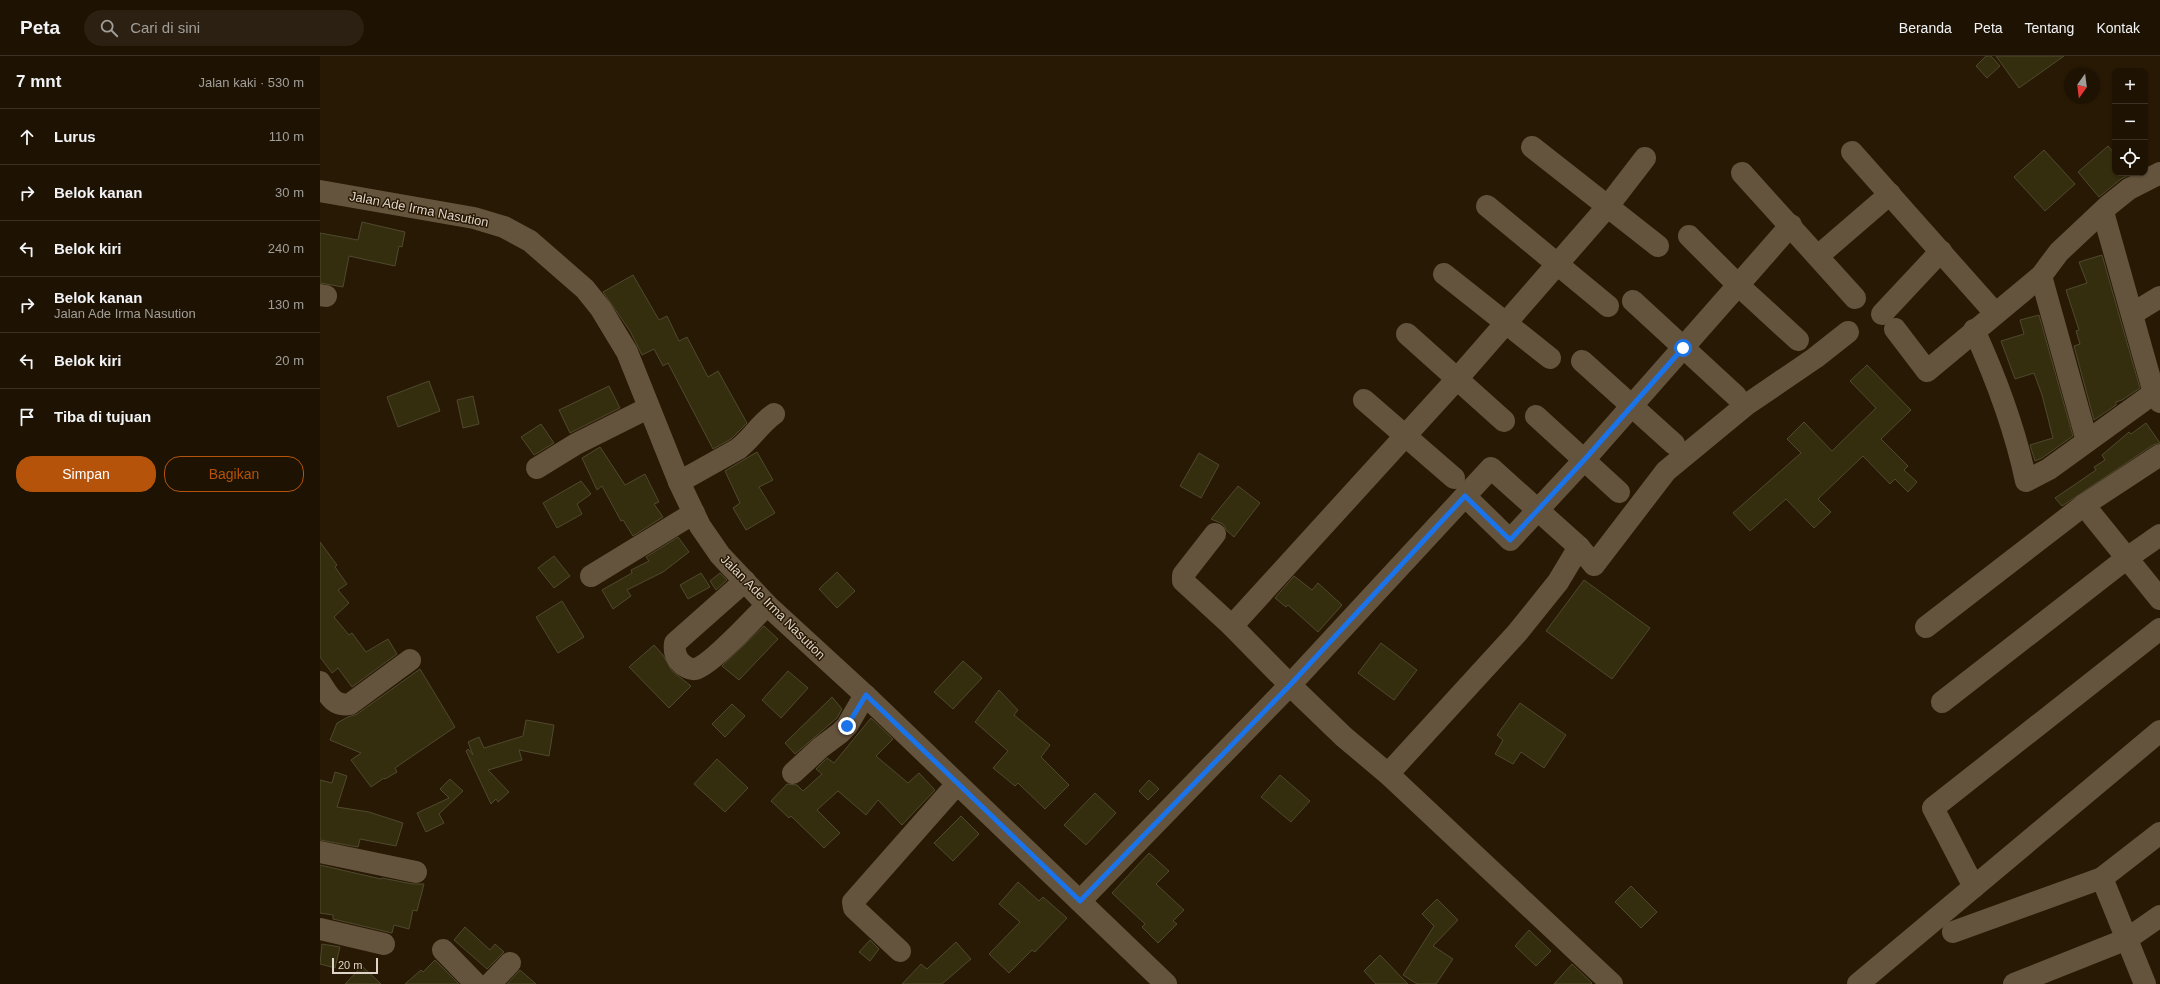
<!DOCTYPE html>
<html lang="id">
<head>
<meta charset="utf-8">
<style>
	:root { --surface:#1e1303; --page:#2b2012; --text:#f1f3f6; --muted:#a19e9a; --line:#3c3225; --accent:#b45309 }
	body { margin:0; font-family:Helvetica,sans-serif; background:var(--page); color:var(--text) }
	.controls { position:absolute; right:12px; top:12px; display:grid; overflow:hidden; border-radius:8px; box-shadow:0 1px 3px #0004 }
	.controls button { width:36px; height:36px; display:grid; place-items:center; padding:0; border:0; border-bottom:1px solid var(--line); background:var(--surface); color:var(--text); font:20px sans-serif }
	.compass { position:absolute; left:1744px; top:12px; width:36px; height:36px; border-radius:50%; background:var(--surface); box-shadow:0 1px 3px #0004; rotate:194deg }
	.scale { position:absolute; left:12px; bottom:10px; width:46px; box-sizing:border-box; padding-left:4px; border:2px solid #ded4c7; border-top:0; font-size:11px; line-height:14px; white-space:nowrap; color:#ded4c7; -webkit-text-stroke:3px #281904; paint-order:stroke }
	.stop { position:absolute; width:12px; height:12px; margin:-9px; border:3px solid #1a73e8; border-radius:50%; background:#fff }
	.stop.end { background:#1a73e8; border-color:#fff; box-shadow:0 1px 4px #0008 }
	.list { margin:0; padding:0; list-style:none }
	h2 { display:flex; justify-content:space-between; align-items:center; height:52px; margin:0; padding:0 16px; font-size:17px }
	h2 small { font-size:13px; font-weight:400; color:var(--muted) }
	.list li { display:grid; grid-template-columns:26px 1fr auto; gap:12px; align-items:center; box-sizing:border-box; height:56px; padding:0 16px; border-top:1px solid var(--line) }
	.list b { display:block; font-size:15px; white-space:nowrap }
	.list p { margin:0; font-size:13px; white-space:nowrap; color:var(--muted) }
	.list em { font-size:13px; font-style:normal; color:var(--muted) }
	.actions { display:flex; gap:8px; padding:12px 16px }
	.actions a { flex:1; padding:9px 0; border:1px solid var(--accent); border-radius:16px; text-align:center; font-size:14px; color:var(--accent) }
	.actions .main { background:var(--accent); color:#fff }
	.icon { flex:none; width:22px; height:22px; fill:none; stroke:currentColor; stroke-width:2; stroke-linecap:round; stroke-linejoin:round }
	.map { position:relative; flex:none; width:1840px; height:928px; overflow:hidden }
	header { display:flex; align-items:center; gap:24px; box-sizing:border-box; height:56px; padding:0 20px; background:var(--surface); border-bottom:1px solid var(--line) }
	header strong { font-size:19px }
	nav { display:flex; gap:22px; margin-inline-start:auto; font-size:14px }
	.search { width:280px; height:36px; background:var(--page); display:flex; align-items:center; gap:10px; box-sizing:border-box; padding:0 14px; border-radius:22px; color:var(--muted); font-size:15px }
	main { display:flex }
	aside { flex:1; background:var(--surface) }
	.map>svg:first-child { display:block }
	.building { fill:#352e0e; stroke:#4f492f }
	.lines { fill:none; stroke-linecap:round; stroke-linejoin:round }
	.minor { stroke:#65543d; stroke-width:22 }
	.route { stroke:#1a73e8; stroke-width:5 }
	.labels { text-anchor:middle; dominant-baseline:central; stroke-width:3; stroke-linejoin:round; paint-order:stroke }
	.street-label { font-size:13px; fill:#ded4c7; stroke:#281904 }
</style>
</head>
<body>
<header>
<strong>Peta</strong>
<div class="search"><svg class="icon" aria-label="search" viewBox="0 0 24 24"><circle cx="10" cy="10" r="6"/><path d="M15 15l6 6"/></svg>Cari di sini</div>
<nav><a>Beranda</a><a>Peta</a><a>Tentang</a><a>Kontak</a></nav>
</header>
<main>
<aside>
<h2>7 mnt<small>Jalan kaki · 530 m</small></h2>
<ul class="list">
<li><svg class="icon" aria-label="ahead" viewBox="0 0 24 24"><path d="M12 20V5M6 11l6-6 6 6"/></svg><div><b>Lurus</b></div><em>110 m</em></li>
<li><svg class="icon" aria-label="right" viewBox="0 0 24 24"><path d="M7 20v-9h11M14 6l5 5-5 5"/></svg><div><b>Belok kanan</b></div><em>30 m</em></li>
<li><svg class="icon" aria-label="left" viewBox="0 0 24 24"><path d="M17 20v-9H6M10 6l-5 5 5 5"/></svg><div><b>Belok kiri</b></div><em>240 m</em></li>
<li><svg class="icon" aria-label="right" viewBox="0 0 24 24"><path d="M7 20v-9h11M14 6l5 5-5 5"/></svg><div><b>Belok kanan</b><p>Jalan Ade Irma Nasution</p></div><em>130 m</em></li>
<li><svg class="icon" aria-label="left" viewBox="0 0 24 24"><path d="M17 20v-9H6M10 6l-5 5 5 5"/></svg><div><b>Belok kiri</b></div><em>20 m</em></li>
<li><svg class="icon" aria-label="arrive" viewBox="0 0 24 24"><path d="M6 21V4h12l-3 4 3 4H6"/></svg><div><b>Tiba di tujuan</b></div></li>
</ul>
<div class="actions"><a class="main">Simpan</a><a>Bagikan</a></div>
</aside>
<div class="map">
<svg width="1840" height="928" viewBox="0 0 1840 928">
	<rect width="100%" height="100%" fill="#281904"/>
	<g class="building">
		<polygon points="1666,0 1671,0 1680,10 1667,22 1656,10"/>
		<polygon points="1676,0 1744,0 1699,32"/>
		<polygon points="1788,90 1795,98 1795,117 1813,117 1801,123 1779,141 1758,116"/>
		<polygon points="1724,94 1755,128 1725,155 1694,121"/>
		<polygon points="42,166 85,176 82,191 79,190 75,210 29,200 23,231 0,227 0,177 38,184"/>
		<polygon points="1782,199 1820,332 1802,344 1796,346 1796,349 1774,364 1754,290 1760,288 1756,275 1759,274 1746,234 1767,227 1759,206"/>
		<polygon points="313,219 339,264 347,260 359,285 367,281 388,321 398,315 427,367 411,383 393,393 348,307 343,310 334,293 322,299 310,275 283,236"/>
		<polygon points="1719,259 1753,380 1722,402 1715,405 1710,389 1733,382 1722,339 1714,317 1695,323 1681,285 1704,278 1700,264"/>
		<polygon points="1547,309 1591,354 1561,383 1588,410 1584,414 1597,426 1588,436 1575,423 1570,428 1543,400 1498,443 1511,456 1494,472 1466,443 1430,475 1413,457 1481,397 1467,383 1484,366 1512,395 1556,352 1530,325"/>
		<polygon points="109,325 120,355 78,371 67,341"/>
		<polygon points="289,330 300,352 250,377 239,354"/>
		<polygon points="153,340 159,368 143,372 137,344"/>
		<polygon points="1826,367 1840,387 1833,389 1742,450 1735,442 1776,414 1774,411 1785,404 1782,399 1809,376 1811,378"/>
		<polygon points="221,368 234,387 214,399 201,381"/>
		<polygon points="280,391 305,429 325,418 339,446 334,448 343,461 313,480 303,464 301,465 282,430 277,434 262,402"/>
		<polygon points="437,396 453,424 439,431 455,457 426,474 413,452 420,447 405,415"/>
		<polygon points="879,397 899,409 881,442 860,430"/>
		<polygon points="261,425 271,438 257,448 262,458 237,472 223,447"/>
		<polygon points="918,430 940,447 914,481 907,475 903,468 891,463"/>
		<polygon points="358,481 369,496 343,516 307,534 311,540 293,553 282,534 312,517 311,514 329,505 326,501"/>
		<polygon points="0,486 17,509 15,511 27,528 18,534 29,547 14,561 29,579 32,577 46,596 68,583 77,598 32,631 18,612 12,617 0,601"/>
		<polygon points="234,500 250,520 234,532 218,512"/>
		<polygon points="517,516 535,535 517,552 499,533"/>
		<polygon points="381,517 390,531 368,543 360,529"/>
		<polygon points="400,517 407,524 396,534 390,525"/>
		<polygon points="974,520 992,534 998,527 1022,549 998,576 968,549 966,551 955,542"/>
		<polygon points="1264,524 1330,572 1292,623 1226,575"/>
		<polygon points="242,545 264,581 238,597 216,561"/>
		<polygon points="444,570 458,583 419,624 402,610"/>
		<polygon points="1061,587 1097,614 1074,644 1038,617"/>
		<polygon points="334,589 343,599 352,615 371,630 349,652 309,611"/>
		<polygon points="643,605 662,622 633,653 614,636"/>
		<polygon points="100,613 135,671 75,712 77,716 65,723 64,722 51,731 31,704 41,697 10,684 17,667 28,661 37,658"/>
		<polygon points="468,615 488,632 461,662 442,644"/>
		<polygon points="679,634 698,654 694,659 730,689 721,701 749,729 725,753 698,727 695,730 673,712 688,695 655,666"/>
		<polygon points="512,641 522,653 517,662 475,698 465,687"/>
		<polygon points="1200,647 1246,679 1224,712 1201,696 1193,708 1175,698 1183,684 1177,679"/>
		<polygon points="412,648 425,660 405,681 392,668"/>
		<polygon points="551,662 573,683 556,700 588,727 599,717 615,734 582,769 558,744 546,759 518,735 497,754 520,777 504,792 471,760 469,762 451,745 467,728 477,729 483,735 502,718 496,713 507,702 514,707"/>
		<polygon points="206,664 234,669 229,700 199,694 202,704 168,714 189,736 178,746 176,743 171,748 146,695 148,693 153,699 148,686 159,681 164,692 203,680"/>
		<polygon points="397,703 428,732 405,756 374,728"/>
		<polygon points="15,716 27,720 17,751 49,756 83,767 76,790 40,783 38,791 0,784 0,724 12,727"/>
		<polygon points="960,719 990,745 971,766 941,741"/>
		<polygon points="130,723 143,735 119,758 124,767 106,776 97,757 129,742 120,733"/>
		<polygon points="829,724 839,733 828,744 819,735"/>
		<polygon points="775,737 796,757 766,789 744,769"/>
		<polygon points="641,760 659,778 633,805 614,787"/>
		<polygon points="829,797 849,815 836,828 864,854 853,865 857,868 838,887 822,871 825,868 792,837"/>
		<polygon points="0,809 61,823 62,822 93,828 104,828 97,855 93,854 89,873 74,869 72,877 13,863 13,859 0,857"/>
		<polygon points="698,826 719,845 723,841 747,862 715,896 712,894 689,917 669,898 700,866 679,848"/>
		<polygon points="1311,830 1337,856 1321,872 1295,846"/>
		<polygon points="1117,843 1138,864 1113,890 1133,903 1116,928 1097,928 1083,919 1114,870 1102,858"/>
		<polygon points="145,871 170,894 175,888 184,896 167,913 134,884"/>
		<polygon points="1209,874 1231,895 1216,910 1195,890"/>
		<polygon points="550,884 559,893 550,905 539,896"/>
		<polygon points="636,886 651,903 622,928 582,928 601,908 607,913"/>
		<polygon points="2,888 20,891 15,912 0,908"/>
		<polygon points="1060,899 1088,928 1056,928 1044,915"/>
		<polygon points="115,904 139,928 85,928 101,914 103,916"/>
		<polygon points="1252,908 1272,927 1271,928 1234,928"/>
		<polygon points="42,910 61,928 25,928"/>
		<polygon points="200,914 216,928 187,928"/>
	</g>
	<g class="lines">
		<g class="minor">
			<polyline points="1212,91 1338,190"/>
			<polyline points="1532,96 1675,257"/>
			<polyline points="1422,117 1535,242"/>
			<polyline points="0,135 154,162 184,171 210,185 265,233 281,253 307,296 359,426 380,470 400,499 447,549 545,639 846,928"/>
			<polyline points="1167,150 1288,250"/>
			<polyline points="1783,156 1834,337 1840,346"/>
			<polyline points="1369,180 1418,229 1478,284"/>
			<polyline points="1498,200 1570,138"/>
			<polyline points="1124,218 1230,302"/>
			<polyline points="1721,220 1767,385"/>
			<polyline points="0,239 6,240"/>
			<polyline points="1313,245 1416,340"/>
			<polyline points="1562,258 1621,195"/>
			<polyline points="1812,258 1840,241"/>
			<polyline points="1575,273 1607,315 1721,220 1739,196 1789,149 1809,133 1840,117"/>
			<path d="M1654,274C1676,322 1695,373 1706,425L1729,413L1834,337"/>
			<polyline points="1087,278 1184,365"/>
			<polyline points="1262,305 1354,388"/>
			<polyline points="1044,344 1134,422"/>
			<polyline points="1216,360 1299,436"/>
			<polyline points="217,412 256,388 328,352"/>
			<path d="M359,426L418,393C432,382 439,369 454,358"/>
			<polyline points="1145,440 1190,484 1265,403 1471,169"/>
			<polyline points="1764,449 1840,543"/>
			<polyline points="895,478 863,519 863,525 912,570 970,629 1171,412 1259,491"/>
			<polyline points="271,520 374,457"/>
			<path d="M425,525L355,587C354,594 355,601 361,607C364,610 370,614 375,613C390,610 435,561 447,549"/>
			<polyline points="912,570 1137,323 1288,150 1325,102"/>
			<polyline points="1606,571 1764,449 1840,399"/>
			<path d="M0,626C8,638 13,651 30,648L90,604"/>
			<polyline points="1622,646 1807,502 1840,479"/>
			<polyline points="473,717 500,692 520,677 527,670 545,639"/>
			<polyline points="1068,718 1197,577 1238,526 1259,491 1274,509 1346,415 1426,349 1495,302 1528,276"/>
			<polyline points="0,796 96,816"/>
			<polyline points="1782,822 1825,928"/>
			<polyline points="1654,831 1613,752 1840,573"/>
			<polyline points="760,845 970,629 1024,681 1068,718 1292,928"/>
			<polyline points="0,873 64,888"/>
			<polyline points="1633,876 1782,822 1840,777"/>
			<polyline points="123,894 156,928"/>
			<polyline points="580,895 534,852 533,846 637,728"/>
			<polyline points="170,928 190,907"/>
			<polyline points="1538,928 1840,675"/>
			<polyline points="1694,928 1807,883 1840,860"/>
		</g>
	</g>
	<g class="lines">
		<polyline class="route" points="527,670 546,639 760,845 970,629 1145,440 1190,484 1265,403 1363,292"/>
	</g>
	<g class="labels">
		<g class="street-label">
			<text transform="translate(99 153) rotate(11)">Jalan Ade Irma Nasution</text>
			<text transform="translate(453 551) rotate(45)">Jalan Ade Irma Nasution</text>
		</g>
	</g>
</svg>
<div class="controls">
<button>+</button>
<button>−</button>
<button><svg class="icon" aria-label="locate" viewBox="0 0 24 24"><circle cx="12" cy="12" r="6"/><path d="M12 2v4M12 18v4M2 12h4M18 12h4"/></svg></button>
</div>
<svg class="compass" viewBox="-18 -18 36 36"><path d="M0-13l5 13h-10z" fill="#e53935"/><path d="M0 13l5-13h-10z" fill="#a19e9a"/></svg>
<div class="scale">20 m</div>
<div class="stop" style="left:1363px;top:292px"></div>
<div class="stop end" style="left:527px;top:670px"></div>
</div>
</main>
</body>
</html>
